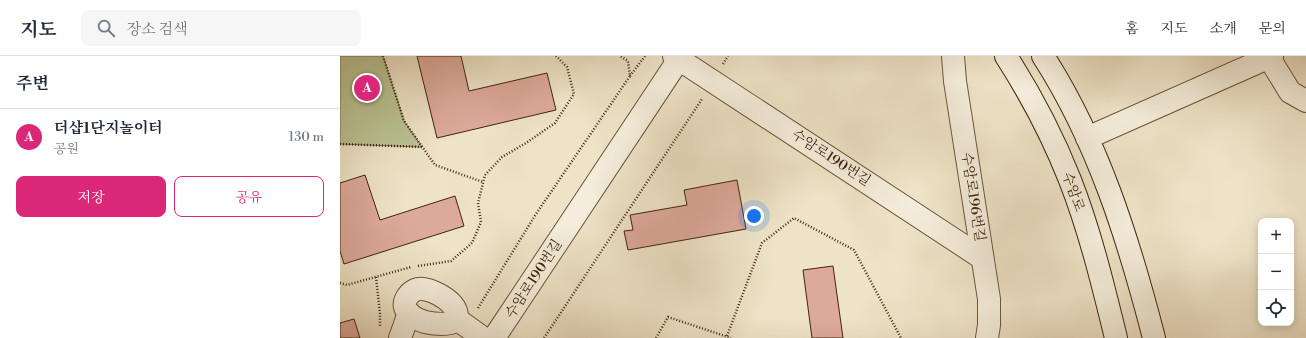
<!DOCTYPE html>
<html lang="ko">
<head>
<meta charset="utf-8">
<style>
	:root { --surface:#fff; --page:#f6f6f7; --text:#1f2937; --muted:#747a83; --line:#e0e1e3; --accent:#db2777 }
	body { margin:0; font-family:"Libre Bodoni","Noto Serif KR",serif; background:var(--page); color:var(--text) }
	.controls { position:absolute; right:12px; bottom:12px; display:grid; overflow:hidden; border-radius:8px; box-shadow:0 2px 10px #0003 }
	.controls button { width:36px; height:36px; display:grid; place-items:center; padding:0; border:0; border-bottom:1px solid var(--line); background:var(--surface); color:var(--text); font:20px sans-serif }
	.you { position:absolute; left:414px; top:160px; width:14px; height:14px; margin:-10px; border:3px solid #fff; border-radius:50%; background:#1a73e8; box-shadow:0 0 0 6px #1a73e833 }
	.badge { display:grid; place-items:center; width:26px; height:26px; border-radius:50%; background:var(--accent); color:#fff; font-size:13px; font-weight:700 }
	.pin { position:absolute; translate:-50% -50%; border:2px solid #fff; box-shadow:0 1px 4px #0006 }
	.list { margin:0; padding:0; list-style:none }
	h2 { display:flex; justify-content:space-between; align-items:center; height:52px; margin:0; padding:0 16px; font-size:17px }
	h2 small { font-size:13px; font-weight:400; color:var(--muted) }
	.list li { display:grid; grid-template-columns:26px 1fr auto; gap:12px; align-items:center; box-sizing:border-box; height:56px; padding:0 16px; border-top:1px solid var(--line) }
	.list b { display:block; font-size:15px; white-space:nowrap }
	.list p { margin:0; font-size:13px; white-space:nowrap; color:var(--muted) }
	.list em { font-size:13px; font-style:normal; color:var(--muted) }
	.actions { display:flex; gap:8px; padding:12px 16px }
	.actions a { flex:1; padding:9px 0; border:1px solid var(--accent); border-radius:8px; text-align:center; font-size:14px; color:var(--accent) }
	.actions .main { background:var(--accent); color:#fff }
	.icon { flex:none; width:22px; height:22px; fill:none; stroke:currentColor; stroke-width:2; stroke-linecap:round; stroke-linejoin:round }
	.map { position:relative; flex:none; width:966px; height:282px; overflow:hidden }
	header { display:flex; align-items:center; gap:24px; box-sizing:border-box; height:56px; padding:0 20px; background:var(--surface); border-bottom:1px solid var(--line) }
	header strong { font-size:19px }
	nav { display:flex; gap:22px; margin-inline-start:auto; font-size:14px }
	.search { width:280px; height:36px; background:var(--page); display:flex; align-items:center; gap:10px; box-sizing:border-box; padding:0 14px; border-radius:8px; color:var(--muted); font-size:15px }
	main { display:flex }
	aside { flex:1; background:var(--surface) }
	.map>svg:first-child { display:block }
	.green { fill:#bbc394; stroke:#7c7451 }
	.building { fill:#dda99a; stroke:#3e260e }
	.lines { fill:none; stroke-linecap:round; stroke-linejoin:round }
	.minor-casing { stroke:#6a553c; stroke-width:24 }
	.secondary-casing { stroke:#3e260e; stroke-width:24 }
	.path { stroke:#3e260e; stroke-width:2.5; stroke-dasharray:1 2; stroke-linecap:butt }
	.minor { stroke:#f4eddb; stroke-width:22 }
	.secondary { stroke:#f4eddb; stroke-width:22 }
	.labels { text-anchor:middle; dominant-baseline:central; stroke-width:3; stroke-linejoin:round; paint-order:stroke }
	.street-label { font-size:14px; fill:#3e260e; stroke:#f4eddb }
</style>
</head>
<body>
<header>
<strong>지도</strong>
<div class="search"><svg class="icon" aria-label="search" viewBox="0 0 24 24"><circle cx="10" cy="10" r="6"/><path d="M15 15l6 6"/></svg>장소 검색</div>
<nav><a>홈</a><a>지도</a><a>소개</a><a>문의</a></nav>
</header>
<main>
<aside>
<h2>주변<small></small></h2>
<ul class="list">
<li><span class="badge">A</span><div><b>더샵1단지놀이터</b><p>공원</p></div><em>130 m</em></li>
</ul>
<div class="actions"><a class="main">저장</a><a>공유</a></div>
</aside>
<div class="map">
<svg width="966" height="282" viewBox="0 0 966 282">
	<rect width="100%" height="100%" fill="#eee3c7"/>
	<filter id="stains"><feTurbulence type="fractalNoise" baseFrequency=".005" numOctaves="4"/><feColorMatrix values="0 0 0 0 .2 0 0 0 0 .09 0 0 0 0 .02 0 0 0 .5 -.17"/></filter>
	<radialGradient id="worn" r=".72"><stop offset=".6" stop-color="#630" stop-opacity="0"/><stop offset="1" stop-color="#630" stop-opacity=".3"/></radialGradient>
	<polygon class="green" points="0,0 43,0 64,65 82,91 0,88"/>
	<g class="building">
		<polygon points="77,0 121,0 129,35 207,17 216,54 97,82"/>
		<polygon points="25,119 40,164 115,140 124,170 4,208 0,195 0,127"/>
		<polygon points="397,124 406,173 288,194 284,175 293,174 290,159 347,149 344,134"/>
		<polygon points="493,210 503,282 472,282 463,214"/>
		<polygon points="14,263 20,282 0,282 0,267"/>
	</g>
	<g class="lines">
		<defs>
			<g id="minor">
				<polyline points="334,0 642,202"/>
				<polyline points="613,0 615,25 649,243 649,269 647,282"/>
				<polyline points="928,0 950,36 966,45"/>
				<polyline points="747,82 932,0"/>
				<path d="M118,264C108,270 95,268 85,266C75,263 60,255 66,243C68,239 71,236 75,234C86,229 112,243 116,255C117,258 117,261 118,264L143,282"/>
				<polyline points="60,282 69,257"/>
				<polyline points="154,282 341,0"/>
			</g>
			<g id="secondary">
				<path d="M666,0C691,39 713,81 730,124C750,175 763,229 776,282"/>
				<path d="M703,0C758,85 789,185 814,282"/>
			</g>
		</defs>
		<use href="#minor" class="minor-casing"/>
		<use href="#secondary" class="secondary-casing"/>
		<g class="path">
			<polyline points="43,0 64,65 95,109 143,126"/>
			<polyline points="383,8 388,0"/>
			<polyline points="290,20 305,0"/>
			<polyline points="0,88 82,91"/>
			<polyline points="78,210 111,205 132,187 141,166 138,147 145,119 162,101 186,87 215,67 234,38 227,11 216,0"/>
			<polyline points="36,221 40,258 40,270"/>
			<polyline points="0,227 7,229 71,211"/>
			<polyline points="138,252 196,158 290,20 288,5 280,0"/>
			<polyline points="387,280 422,187 454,162 514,194 561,282"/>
			<polyline points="204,282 362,43"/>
			<polyline points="316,282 328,261 391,282"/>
		</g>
		<use href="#minor" class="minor"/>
		<use href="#secondary" class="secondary"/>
	</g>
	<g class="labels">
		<g class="street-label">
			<text transform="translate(491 102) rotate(33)">수암로190번길</text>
			<text transform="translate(733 136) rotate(70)">수암로</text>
			<text transform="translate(633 141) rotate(81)">수암로196번길</text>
			<text transform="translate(194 223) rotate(-57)">수암로190번길</text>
		</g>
	</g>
	<rect width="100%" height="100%" filter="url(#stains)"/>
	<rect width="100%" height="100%" fill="url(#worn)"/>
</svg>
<div class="controls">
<button>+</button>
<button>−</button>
<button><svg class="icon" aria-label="locate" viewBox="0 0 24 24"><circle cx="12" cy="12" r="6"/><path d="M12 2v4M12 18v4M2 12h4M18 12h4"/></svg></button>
</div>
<div class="you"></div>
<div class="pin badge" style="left:27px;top:32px">A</div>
</div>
</main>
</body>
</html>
